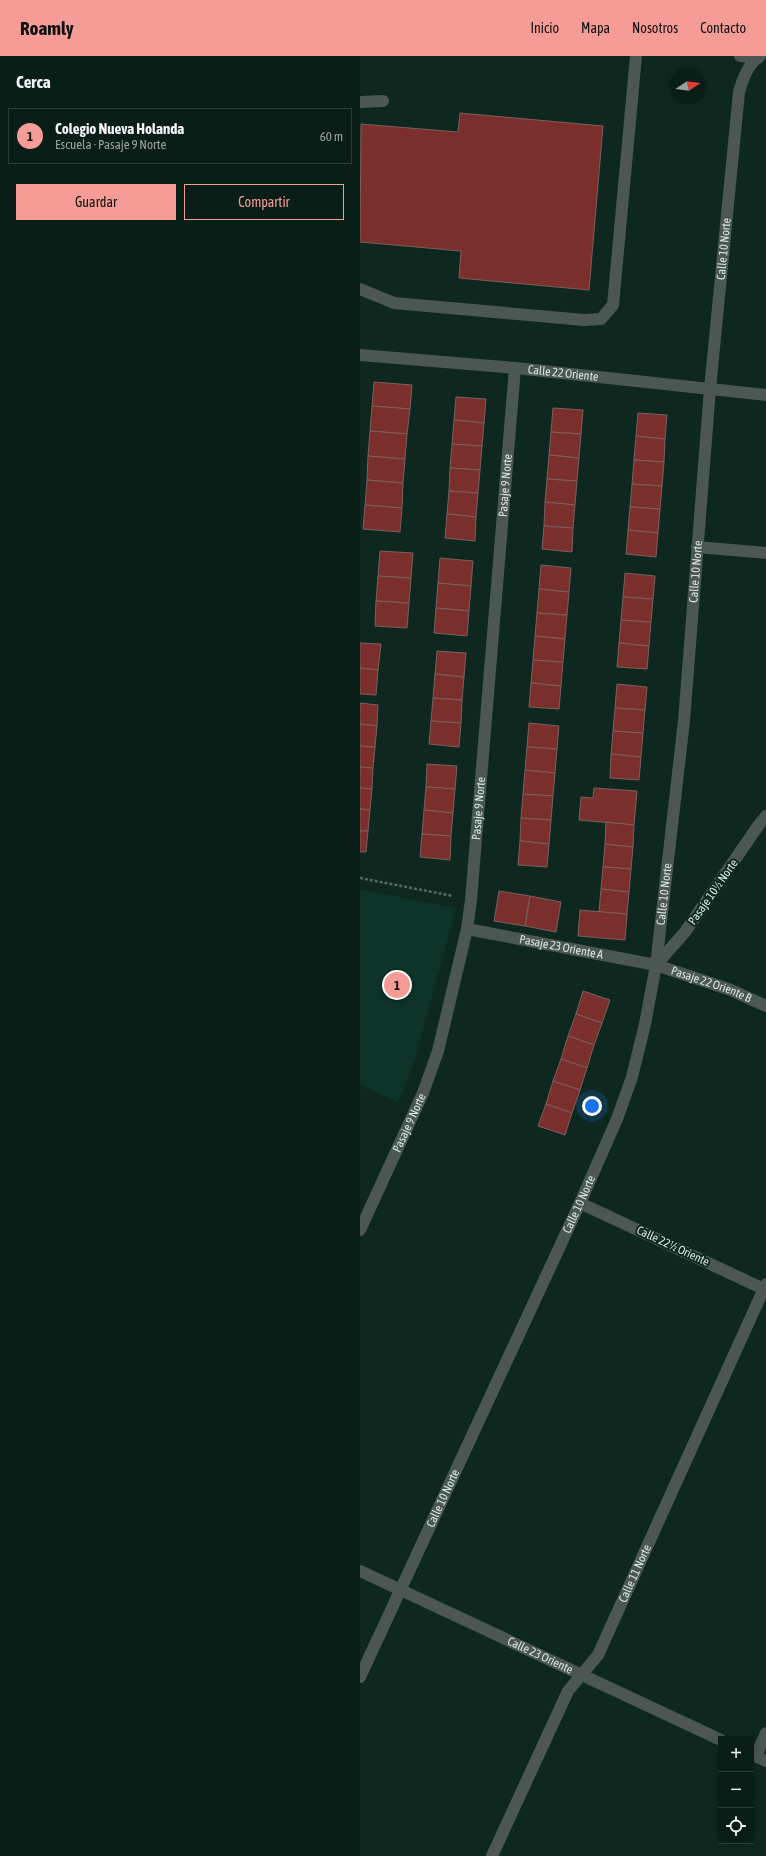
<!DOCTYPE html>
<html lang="es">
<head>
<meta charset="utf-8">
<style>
	:root { --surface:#0a1e18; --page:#132721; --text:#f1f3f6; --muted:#99a2a2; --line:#2a3c37; --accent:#f59c96 }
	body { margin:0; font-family:"Asap Condensed",sans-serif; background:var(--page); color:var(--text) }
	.controls { position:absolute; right:12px; bottom:12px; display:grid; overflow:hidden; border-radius:0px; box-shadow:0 2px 10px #0003 }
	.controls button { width:36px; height:36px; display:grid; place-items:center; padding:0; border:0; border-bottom:1px solid var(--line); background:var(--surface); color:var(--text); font:20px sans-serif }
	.compass { position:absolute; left:310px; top:12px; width:36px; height:36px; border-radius:50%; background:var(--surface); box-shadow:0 2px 10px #0003; rotate:77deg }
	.you { position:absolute; left:232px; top:1050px; width:14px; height:14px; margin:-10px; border:3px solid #fff; border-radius:50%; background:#1a73e8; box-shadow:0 0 0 6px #1a73e833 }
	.badge { display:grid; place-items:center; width:26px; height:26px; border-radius:50%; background:var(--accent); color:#111; font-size:13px; font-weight:700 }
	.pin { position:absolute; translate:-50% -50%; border:2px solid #fff; box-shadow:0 1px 4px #0006 }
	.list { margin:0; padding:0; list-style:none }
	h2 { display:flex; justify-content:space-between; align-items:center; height:52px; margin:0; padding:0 16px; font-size:17px }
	h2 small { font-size:13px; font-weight:400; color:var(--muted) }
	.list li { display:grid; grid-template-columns:26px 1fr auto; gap:12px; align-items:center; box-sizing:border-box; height:56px; margin:0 8px 8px; padding:0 8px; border:1px solid var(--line); border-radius:0px }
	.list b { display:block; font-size:15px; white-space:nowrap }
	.list p { margin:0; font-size:13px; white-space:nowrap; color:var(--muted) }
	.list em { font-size:13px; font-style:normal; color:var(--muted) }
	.actions { display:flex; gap:8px; padding:12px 16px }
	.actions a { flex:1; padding:9px 0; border:1px solid var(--accent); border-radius:0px; text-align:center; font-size:14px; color:var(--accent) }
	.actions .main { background:var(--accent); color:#111 }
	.icon { flex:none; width:22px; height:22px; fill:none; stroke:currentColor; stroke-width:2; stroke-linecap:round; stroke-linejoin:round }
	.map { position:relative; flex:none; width:406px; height:1800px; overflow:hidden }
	header { display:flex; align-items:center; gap:24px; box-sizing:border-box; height:56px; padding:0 20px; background:var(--accent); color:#111 }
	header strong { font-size:19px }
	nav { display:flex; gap:22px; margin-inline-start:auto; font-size:14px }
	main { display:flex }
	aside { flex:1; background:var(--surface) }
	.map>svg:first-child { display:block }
	.built { fill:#0e3329 }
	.building { fill:#7b2f2d; stroke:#7a605e }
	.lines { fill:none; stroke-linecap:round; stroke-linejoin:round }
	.path { stroke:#536962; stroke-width:2.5; stroke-dasharray:3 2; stroke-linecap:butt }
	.minor { stroke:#4c5753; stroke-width:12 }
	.labels { text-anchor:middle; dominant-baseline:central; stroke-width:4; stroke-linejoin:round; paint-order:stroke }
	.street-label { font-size:12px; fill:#d8e7e1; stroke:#0e2820 }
</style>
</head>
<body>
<header>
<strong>Roamly</strong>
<nav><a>Inicio</a><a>Mapa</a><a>Nosotros</a><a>Contacto</a></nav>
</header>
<main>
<aside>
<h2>Cerca<small></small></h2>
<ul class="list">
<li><span class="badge">1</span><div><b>Colegio Nueva Holanda</b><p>Escuela · Pasaje 9 Norte</p></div><em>60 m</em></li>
</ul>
<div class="actions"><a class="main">Guardar</a><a>Compartir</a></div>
</aside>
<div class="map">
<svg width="406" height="1800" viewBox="0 0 406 1800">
	<rect width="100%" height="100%" fill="#0e2820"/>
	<polygon class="built" points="0,833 96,852 54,1006 38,1046 0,1029"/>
	<g class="building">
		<polygon points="100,57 243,70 229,234 99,222 101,195 0,186 1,68 98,76"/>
		<polygon points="14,326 52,329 50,353 12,350"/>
		<polygon points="96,341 126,343 124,367 94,364"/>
		<polygon points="12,350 50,353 47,378 10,375"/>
		<polygon points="193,352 223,354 221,378 191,376"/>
		<polygon points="278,357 307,359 305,383 276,380"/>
		<polygon points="94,364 124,367 122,390 92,388"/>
		<polygon points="10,375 47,378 45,403 8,400"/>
		<polygon points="191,376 221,378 219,402 189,399"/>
		<polygon points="276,380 305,383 304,406 274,404"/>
		<polygon points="92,388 122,390 120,414 90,412"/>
		<polygon points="189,399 219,402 217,425 187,423"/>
		<polygon points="8,400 45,403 43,427 7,424"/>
		<polygon points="274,404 304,406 302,430 272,428"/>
		<polygon points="90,412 120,414 118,437 89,435"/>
		<polygon points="187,423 217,425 215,449 185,446"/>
		<polygon points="7,424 43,427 42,452 5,449"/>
		<polygon points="272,428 302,430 300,453 270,451"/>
		<polygon points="89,435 118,437 116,461 87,458"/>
		<polygon points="185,446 215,449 213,472 184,470"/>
		<polygon points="5,449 42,452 40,476 3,473"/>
		<polygon points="270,451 300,453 298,477 268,474"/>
		<polygon points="87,458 116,461 115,485 85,482"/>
		<polygon points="184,470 213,472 212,496 182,493"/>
		<polygon points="268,474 298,477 296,501 266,498"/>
		<polygon points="20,495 53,497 51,522 18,520"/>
		<polygon points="80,502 113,505 111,530 78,527"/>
		<polygon points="181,509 211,512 209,536 179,533"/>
		<polygon points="265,517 295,520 293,543 263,541"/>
		<polygon points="18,520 51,522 49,547 16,545"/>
		<polygon points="78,527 111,530 109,555 76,552"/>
		<polygon points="179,533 209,536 207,559 177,557"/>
		<polygon points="263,541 293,543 291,566 261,564"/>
		<polygon points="16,545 49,547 47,572 15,570"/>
		<polygon points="76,552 109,555 107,580 74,577"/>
		<polygon points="177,557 207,559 205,583 175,580"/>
		<polygon points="261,564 291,566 289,590 259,587"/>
		<polygon points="175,580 205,583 203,606 173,604"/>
		<polygon points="0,587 21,588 18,614 0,612"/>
		<polygon points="259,587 289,590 287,613 257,611"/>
		<polygon points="77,595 106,597 104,621 75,618"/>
		<polygon points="173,604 203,606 201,630 171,627"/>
		<polygon points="0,612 18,614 16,639 0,638"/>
		<polygon points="75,618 104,621 102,644 73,642"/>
		<polygon points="171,627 201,630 199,653 169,651"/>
		<polygon points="257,628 287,631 285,654 255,652"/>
		<polygon points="73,642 102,644 101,667 71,665"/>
		<polygon points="0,647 18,649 17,670 0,668"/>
		<polygon points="255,652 285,654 283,677 253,675"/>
		<polygon points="71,665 101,667 99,691 69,688"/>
		<polygon points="169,667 199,670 197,693 167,691"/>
		<polygon points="0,668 17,670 15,691 0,690"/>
		<polygon points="253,675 283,677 281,701 251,698"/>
		<polygon points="0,690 15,691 13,712 0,711"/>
		<polygon points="167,691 197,693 195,717 165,714"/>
		<polygon points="251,698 281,701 279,724 250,722"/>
		<polygon points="67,708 97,710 95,733 66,731"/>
		<polygon points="0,711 13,712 12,733 0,732"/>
		<polygon points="165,714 195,717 193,740 163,738"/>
		<polygon points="66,731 95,733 93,757 64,754"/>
		<polygon points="0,732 12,733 10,754 0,753"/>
		<polygon points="234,732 277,735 274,769 219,764 221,741 233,742"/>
		<polygon points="163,738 193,740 191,764 161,762"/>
		<polygon points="0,753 10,754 8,775 0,775"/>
		<polygon points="64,754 93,757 91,780 62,778"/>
		<polygon points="161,762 191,764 189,788 160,785"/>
		<polygon points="246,766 274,769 273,791 245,788"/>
		<polygon points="0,775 8,775 6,796 0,796"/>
		<polygon points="62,778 91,780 90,804 60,801"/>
		<polygon points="160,785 189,788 187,811 158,809"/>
		<polygon points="245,788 273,791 271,813 243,811"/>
		<polygon points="243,811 271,813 269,836 241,833"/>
		<polygon points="241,833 269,836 267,858 239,856"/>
		<polygon points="139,835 170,840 165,870 134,865"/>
		<polygon points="170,840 201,846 196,876 165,870"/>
		<polygon points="220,854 267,858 265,884 218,880"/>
		<polygon points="223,935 250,944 242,967 216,958"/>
		<polygon points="216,958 242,967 234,989 208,980"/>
		<polygon points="208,980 234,989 227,1012 201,1003"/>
		<polygon points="201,1003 227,1012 220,1034 193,1025"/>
		<polygon points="193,1025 220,1034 212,1057 186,1048"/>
		<polygon points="186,1048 212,1057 205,1079 178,1070"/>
	</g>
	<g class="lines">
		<polyline class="path" points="0,822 93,840"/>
		<g class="minor">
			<polyline points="380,0 398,2"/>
			<polyline points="0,46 23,45"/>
			<polyline points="0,233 34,247 224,264 241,263 253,249 276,0"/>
			<path id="s1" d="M0,299L155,312L406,339"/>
			<polyline points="337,491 406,497"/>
			<path id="s2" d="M107,873L296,909L371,934L406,950"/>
			<polyline points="296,909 325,876 398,770 406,760"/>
			<polyline points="220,1147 406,1234"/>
			<path id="s3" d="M0,1174L63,1037L78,995L107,873L111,844L155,312"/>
			<path id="s4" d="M0,1515L361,1684"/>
			<path id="s5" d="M0,1621L220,1147L257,1063L272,1021L285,968L296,909L324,665L350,333L379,36C383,22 388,8 400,0"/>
			<polyline points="391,1698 406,1705"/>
			<polyline points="396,1700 406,1677"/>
			<path id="s6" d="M132,1800L208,1635L238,1599L406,1228"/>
		</g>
	</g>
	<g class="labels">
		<g class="street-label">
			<text stroke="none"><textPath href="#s5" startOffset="1493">Calle 10 Norte</textPath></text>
			<text stroke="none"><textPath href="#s1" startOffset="204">Calle 22 Oriente</textPath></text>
			<text stroke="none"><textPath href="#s3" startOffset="766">Pasaje 9 Norte</textPath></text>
			<text stroke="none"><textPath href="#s5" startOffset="1169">Calle 10 Norte</textPath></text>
			<text stroke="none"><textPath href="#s3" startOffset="442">Pasaje 9 Norte</textPath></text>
			<text transform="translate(353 836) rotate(-55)">Pasaje 10½ Norte</text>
			<text stroke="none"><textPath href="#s5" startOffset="845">Calle 10 Norte</textPath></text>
			<text stroke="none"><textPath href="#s2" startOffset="96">Pasaje 23 Oriente A</textPath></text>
			<text stroke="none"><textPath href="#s2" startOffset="251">Pasaje 22 Oriente B</textPath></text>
			<text stroke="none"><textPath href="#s3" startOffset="118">Pasaje 9 Norte</textPath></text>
			<text stroke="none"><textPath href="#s5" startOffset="521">Calle 10 Norte</textPath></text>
			<text transform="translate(313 1190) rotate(25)">Calle 22½ Oriente</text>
			<text stroke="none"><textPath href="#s5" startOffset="197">Calle 10 Norte</textPath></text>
			<text stroke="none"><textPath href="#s6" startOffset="318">Calle 11 Norte</textPath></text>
			<text stroke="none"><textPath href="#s4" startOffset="199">Calle 23 Oriente</textPath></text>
		</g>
	</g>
</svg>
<div class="controls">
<button>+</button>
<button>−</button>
<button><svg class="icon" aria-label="locate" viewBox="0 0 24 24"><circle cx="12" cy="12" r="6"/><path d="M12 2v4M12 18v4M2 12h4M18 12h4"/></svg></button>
</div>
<svg class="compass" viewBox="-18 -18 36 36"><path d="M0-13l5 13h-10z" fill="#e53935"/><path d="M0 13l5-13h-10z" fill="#99a2a2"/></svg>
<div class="you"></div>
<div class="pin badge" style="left:37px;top:929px">1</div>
</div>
</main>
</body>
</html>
